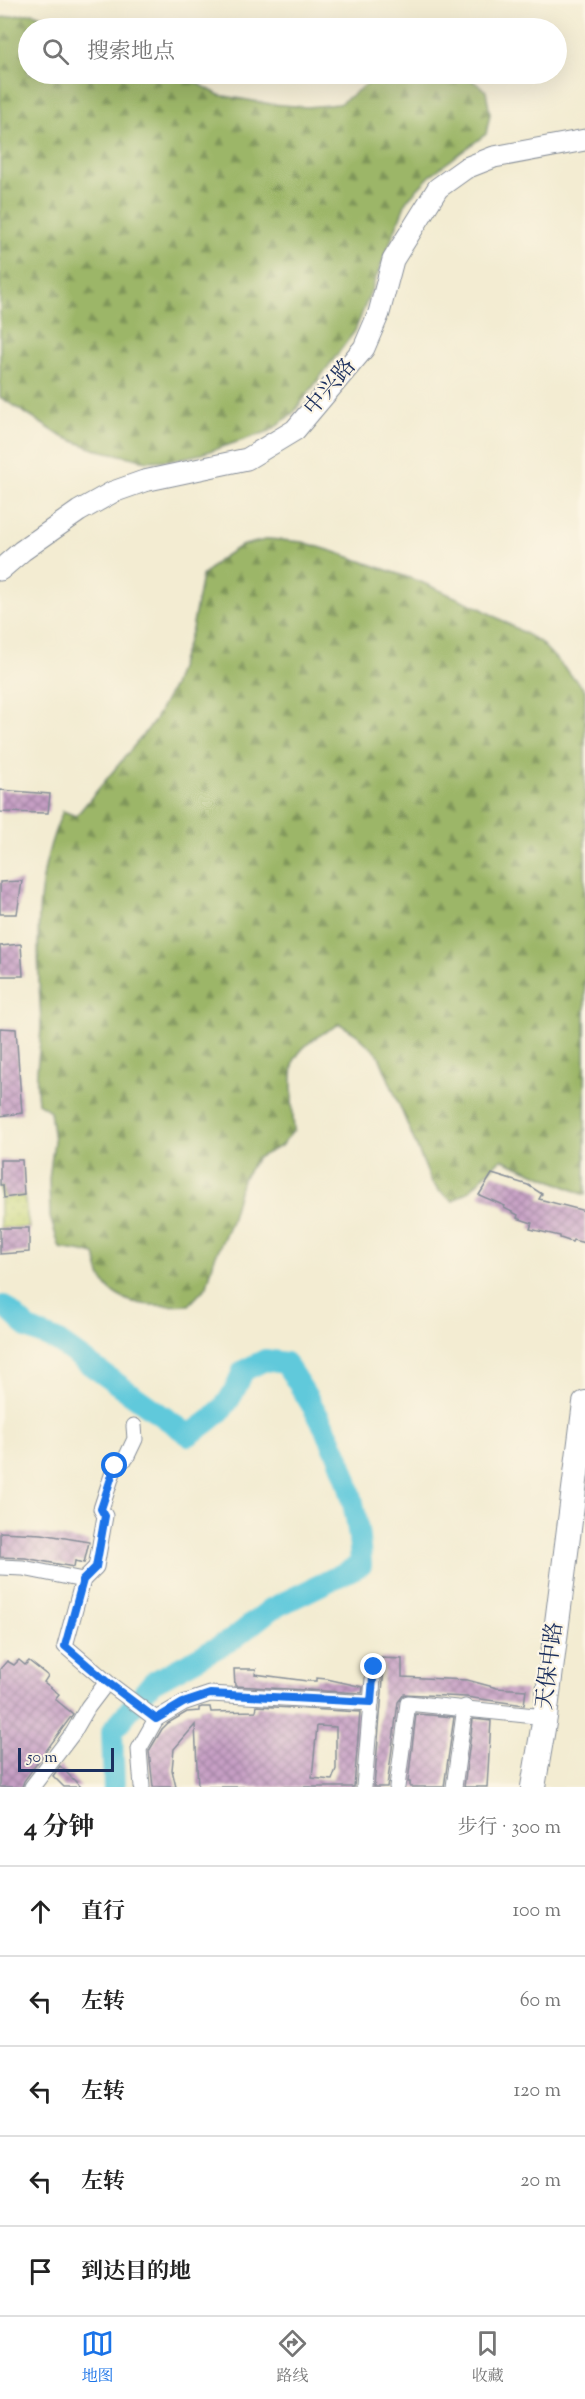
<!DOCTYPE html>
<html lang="zh">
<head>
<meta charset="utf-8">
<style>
	:root { --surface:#fff; --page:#f2f2f2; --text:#222; --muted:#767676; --line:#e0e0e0; --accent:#1a73e8 }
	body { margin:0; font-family:"Sorts Mill Goudy","Noto Serif SC",serif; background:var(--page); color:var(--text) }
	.scale { position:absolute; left:18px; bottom:15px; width:96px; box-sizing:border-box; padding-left:6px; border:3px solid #1b2f5e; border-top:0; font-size:16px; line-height:21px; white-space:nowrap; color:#1b2f5e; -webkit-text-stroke:4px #fcf5e5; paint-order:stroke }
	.stop { position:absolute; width:18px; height:18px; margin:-14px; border:4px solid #1a73e8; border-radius:50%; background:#fff }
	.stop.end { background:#1a73e8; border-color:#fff; box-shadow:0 2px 6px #0008 }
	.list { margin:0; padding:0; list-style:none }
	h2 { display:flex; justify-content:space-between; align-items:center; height:78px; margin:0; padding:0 24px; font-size:26px }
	h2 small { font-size:20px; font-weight:400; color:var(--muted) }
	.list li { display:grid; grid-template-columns:39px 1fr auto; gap:18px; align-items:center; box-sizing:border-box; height:90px; padding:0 24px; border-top:2px solid var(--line) }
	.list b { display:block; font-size:22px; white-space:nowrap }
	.list em { font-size:20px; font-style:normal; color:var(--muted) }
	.icon { flex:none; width:33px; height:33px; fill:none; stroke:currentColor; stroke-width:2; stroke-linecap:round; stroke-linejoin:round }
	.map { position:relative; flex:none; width:585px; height:1787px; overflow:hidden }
	.search { position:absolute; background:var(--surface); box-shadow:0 6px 24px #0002; left:18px; right:18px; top:18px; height:66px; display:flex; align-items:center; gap:15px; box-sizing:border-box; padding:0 21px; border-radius:33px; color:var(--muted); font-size:22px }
	.sheet { height:528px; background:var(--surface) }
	nav { display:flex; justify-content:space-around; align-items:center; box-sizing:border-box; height:84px; border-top:2px solid var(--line); background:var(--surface); font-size:16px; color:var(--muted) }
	nav a { display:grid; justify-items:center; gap:3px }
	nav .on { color:var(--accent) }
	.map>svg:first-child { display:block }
	.grass { fill:url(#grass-dots); stroke:#70826a; stroke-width:1.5 }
	.forest { fill:url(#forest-firs); stroke:#5c7263; stroke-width:1.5 }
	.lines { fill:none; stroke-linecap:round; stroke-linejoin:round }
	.river { stroke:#60c9db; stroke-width:22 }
	.building { fill:url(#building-cross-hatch); fill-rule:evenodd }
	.street-casing { stroke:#878e98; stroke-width:17 }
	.secondary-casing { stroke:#878e98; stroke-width:23 }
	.primary-casing { stroke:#878e98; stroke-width:26 }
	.street { stroke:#fff; stroke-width:15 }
	.secondary { stroke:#fff; stroke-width:21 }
	.primary { stroke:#fff; stroke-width:24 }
	.route { stroke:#1a73e8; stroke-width:8 }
	.labels { text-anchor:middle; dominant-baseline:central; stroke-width:4.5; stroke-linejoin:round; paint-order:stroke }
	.street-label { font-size:22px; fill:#1b2f5e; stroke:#fcf5e5 }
</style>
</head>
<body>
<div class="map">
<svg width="585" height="1787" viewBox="0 0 585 1787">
	<defs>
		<pattern id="grass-dots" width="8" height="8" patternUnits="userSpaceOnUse" patternTransform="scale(1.5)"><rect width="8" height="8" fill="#c5d577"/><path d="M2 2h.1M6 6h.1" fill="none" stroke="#a9b769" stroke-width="1.8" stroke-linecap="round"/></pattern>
		<pattern id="forest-firs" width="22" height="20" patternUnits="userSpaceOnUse" patternTransform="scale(1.5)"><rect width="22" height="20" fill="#9cb668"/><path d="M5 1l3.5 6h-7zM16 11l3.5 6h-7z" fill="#7e9459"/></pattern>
		<pattern id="building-cross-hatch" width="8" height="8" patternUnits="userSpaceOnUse" patternTransform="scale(1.5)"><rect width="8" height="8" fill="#c69fc4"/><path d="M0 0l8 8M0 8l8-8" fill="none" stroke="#a082a2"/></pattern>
	</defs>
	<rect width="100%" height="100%" fill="#fcf5e5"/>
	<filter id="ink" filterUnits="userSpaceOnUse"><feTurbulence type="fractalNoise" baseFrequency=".0167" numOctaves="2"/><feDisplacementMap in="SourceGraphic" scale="12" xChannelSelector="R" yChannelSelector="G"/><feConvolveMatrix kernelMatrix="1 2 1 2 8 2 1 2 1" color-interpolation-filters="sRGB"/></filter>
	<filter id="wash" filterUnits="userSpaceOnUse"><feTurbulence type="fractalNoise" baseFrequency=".008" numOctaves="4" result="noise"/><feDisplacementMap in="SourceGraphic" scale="24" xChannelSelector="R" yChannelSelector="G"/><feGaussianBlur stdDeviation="1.35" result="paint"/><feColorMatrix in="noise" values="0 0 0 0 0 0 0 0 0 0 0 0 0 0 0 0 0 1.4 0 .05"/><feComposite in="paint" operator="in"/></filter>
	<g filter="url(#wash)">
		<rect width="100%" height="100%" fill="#f3ecd2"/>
		<polygon class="grass" points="0,1185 3,1185 4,1198 24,1195 29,1228 0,1228"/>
		<g class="forest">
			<polygon points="33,13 67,26 90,28 28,28 28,74 181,74 219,95 271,104 307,107 339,104 381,74 456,74 469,78 486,91 490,114 486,134 432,174 407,200 355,331 294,412 270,431 201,454 173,460 147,461 94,449 61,436 0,397 0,18"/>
			<path d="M269,539L303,542L335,552L421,582L480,608L540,642L585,690V1195L501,1159L469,1191L453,1201L439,1191L431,1181L378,1054L356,1034L340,1024C323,1033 305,1042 295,1059C289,1071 293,1115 294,1130L281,1146L257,1158L242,1180L231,1221L214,1260L207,1286L189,1305C162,1306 120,1309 103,1281C98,1274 97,1262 95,1254L60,1248L50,1217L49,1179L54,1141L50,1111L38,1103C37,1093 36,1082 37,1071C38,1056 41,1040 41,1025C38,949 31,882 63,811L76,816L153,723L173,686L192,629L202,576L220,559L240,546Z"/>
		</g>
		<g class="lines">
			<path class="river" d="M4,1306L29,1329L57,1341L189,1435C220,1415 230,1405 243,1371L265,1360L285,1363C331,1431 358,1482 361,1565L271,1609L233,1639L152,1683L112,1731L114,1787"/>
		</g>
		<g id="blocks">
			<g class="building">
				<polygon points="0,790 50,794 48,813 0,812"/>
				<polygon points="22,881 17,914 0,914 0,882"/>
				<polygon points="21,944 23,976 0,976 0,946"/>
				<polygon points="0,1028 16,1029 22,1113 0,1116"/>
				<polygon points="0,1160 22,1160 24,1195 4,1198 3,1185 0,1185"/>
				<polygon points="492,1174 528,1185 542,1194 539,1199 585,1211 585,1243 573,1240 572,1242 560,1238 560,1236 530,1229 532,1223 517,1218 518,1215 504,1208 505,1206 479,1195"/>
				<polygon points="0,1228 29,1228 29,1252 0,1254"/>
				<polygon points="0,1532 42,1534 89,1542 84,1563 75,1561 74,1567 25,1558 0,1557"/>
				<polygon points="380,1658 402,1659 402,1677 467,1680 497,1688 526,1690 524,1705 466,1697 404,1694 398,1702 387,1787 374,1787 384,1668"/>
				<polygon points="19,1660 25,1665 29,1661 48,1676 44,1682 59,1694 55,1699 73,1714 24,1781 22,1787 0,1787 0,1669 7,1661 14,1665"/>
				<polygon points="234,1669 256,1669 255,1674 307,1681 316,1681 316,1678 327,1679 363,1687 362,1693 235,1686"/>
				<path d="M257,1706L360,1712L354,1787H198L195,1725L174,1749L172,1770L176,1787H153L149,1751L162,1729L168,1723L187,1712L199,1711V1708L202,1707H210L211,1712L256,1711ZM317,1726L336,1727V1769L332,1780L312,1778Z"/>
				<polygon points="416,1714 454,1717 444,1787 410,1787 410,1782 408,1782"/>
				<polygon points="473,1719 491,1721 487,1787 464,1787"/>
				<polygon points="60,1766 81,1787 64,1787 53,1776"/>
			</g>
		</g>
	</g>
	<g filter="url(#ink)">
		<use href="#blocks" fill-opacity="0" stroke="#878e98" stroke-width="1.5"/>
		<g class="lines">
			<defs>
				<g id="street">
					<polyline points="134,1426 135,1439 126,1458 115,1466 101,1509 105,1516 96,1567 83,1580 65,1646 107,1682 156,1719"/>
					<polyline points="0,1567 23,1568 83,1580"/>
					<polyline points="32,1787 73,1733 88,1707 107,1682"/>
					<polyline points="142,1787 139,1749 156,1719 183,1703 210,1694 371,1703"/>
					<polyline points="364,1787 374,1667"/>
					<polyline points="397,1787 408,1703 545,1717"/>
					<polyline points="454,1787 465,1707"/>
				</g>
				<polyline id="secondary" points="0,570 22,551 79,511 113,492 144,481 247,459 295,430 364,348 379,313 393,260 438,188 466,168 494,157 585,140"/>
				<polyline id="primary" points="533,1787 545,1717 585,1403"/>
			</defs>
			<use href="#street" class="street-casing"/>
			<use href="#secondary" class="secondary-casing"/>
			<use href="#primary" class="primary-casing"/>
			<use href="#street" class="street"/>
			<use href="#secondary" class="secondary"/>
			<use href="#primary" class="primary"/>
		</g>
	</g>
	<g class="lines" filter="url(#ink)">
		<polyline class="route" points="115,1466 101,1509 105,1516 96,1567 83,1580 65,1646 107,1682 156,1719 183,1703 210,1694 371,1702 374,1667"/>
	</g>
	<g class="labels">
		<g class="street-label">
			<text transform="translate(331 388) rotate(-50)">中兴路</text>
			<text transform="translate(551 1666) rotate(-83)">天保中路</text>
		</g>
	</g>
</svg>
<div class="scale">50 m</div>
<div class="stop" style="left:115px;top:1466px"></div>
<div class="stop end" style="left:374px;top:1667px"></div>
<div class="search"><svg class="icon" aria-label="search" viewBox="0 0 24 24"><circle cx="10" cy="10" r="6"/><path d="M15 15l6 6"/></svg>搜索地点</div>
</div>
<section class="sheet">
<h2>4 分钟<small>步行 · 300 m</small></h2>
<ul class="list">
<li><svg class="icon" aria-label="ahead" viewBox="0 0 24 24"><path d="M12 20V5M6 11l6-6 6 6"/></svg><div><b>直行</b></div><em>100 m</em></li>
<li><svg class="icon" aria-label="left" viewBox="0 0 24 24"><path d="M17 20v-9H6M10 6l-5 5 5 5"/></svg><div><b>左转</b></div><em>60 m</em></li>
<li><svg class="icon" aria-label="left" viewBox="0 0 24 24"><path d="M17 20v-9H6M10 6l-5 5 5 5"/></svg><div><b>左转</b></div><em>120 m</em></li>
<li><svg class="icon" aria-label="left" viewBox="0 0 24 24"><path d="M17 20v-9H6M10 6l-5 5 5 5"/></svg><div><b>左转</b></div><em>20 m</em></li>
<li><svg class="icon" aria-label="arrive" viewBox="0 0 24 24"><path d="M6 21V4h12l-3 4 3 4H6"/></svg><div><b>到达目的地</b></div></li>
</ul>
</section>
<nav>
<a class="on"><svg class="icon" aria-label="map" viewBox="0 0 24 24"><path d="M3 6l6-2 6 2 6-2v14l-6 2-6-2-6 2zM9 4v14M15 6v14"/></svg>地图</a>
<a><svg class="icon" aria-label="directions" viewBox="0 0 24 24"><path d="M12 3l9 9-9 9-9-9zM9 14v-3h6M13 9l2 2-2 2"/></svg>路线</a>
<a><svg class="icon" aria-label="saved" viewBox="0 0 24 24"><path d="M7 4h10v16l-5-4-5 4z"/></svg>收藏</a>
</nav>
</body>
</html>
